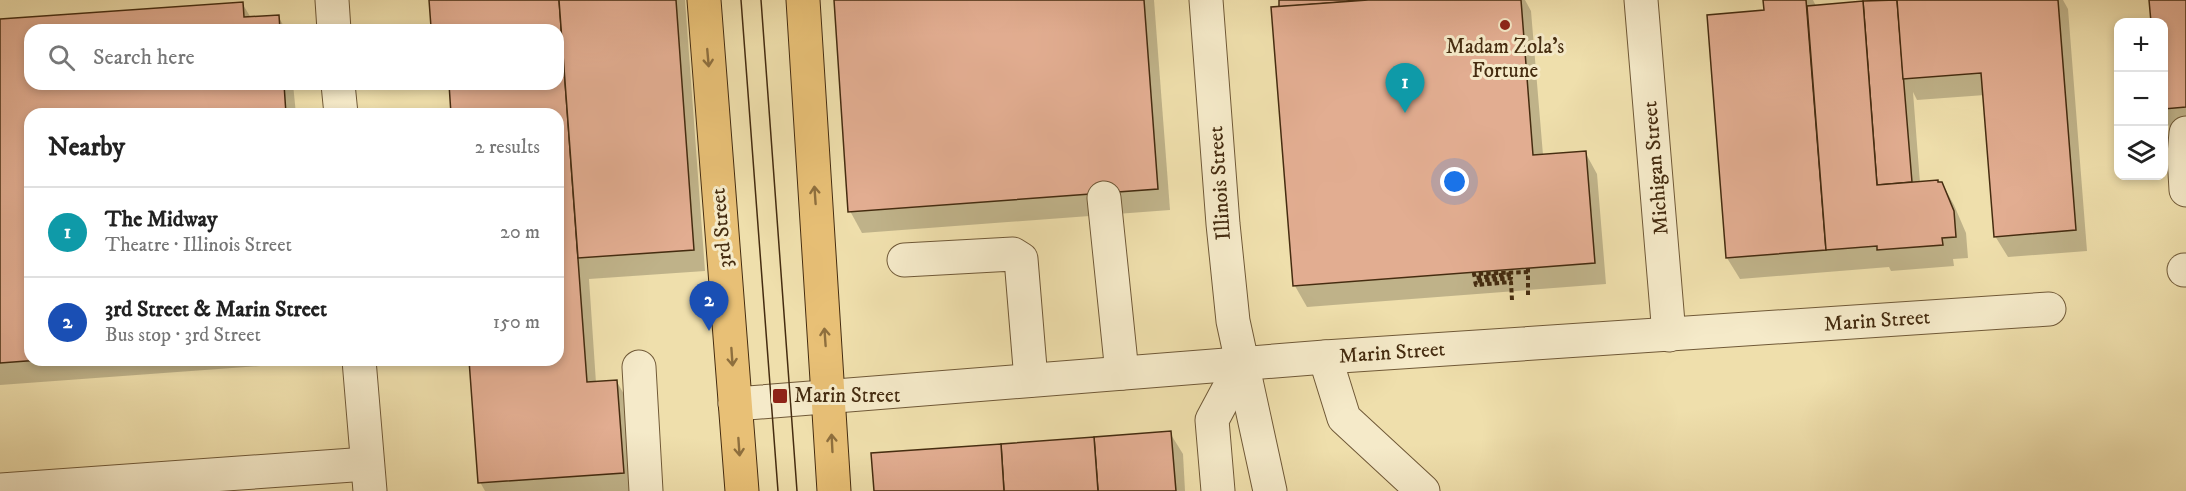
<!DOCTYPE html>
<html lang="en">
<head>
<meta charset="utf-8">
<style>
	:root { --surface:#fff; --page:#f2f2f2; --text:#222; --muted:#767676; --line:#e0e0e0; --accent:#111827 }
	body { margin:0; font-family:"IM FELL DW Pica",serif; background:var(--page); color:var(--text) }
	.controls { position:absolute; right:18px; top:18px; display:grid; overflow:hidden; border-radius:12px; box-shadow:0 3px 9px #0003 }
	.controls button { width:54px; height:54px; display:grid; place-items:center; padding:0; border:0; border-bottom:2px solid var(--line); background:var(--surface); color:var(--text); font:30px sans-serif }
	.you { position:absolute; left:1455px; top:182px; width:21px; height:21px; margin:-15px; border:4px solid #fff; border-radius:50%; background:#1a73e8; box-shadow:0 0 0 9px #1a73e833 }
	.badge { display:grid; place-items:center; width:39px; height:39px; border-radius:50%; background:var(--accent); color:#fff; font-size:20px; font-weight:700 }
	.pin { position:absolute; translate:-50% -50px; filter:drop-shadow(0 2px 3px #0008) }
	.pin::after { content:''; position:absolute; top:32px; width:21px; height:18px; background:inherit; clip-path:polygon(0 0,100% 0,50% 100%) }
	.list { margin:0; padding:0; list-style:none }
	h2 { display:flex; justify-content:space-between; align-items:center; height:78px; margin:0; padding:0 24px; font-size:26px }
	h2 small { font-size:20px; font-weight:400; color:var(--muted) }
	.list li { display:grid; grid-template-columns:39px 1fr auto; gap:18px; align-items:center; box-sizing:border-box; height:90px; padding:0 24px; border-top:2px solid var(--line) }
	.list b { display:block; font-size:22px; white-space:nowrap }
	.list p { margin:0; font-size:20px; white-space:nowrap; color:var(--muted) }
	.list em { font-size:20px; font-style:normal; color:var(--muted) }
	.icon { flex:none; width:33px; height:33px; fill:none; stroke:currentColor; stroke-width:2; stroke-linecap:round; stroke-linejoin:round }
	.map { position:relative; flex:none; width:2186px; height:491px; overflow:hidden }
	.search { position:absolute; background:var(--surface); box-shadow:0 3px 9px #0003; left:24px; top:24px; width:540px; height:66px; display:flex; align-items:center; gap:15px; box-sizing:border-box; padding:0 21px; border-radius:18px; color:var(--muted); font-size:22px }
	.panel { position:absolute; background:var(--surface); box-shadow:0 3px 9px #0003; left:24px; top:108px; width:540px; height:258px; border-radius:18px }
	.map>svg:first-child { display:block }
	.shadow { fill:#0003 }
	.building { fill:#e2ad91; stroke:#452c10; stroke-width:1.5 }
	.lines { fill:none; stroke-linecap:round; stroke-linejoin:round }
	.minor-casing { stroke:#705937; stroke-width:35 }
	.major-casing { stroke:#452c10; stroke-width:35 }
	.path { stroke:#452c10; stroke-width:4; stroke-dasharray:4.5 3; stroke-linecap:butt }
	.minor { stroke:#f5eac9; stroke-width:33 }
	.major { stroke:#e8c076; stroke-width:33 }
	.tram { stroke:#452c10; stroke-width:1.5 }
	.oneway { stroke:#8e6f3e }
	.poi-dot { fill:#8f2418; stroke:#f5eac9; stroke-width:2 }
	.labels { text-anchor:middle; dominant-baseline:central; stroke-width:6; stroke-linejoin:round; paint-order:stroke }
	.poi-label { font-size:21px; fill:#452c10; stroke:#f5eac9 }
	.street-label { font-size:21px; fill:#452c10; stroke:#f5eac9 }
</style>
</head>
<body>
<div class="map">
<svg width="2186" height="491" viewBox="0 0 2186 491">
	<rect width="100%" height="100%" fill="#efdfac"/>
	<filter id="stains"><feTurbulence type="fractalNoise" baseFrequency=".00333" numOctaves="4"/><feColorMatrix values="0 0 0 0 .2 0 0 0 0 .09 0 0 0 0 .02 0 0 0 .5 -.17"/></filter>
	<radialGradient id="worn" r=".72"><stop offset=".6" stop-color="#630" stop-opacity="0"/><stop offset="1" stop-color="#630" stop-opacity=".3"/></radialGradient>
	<g class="shadow">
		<polygon points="431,0 685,0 705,271 589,279 596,383 617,382 629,403 635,491 485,491 480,482 471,360 558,360 558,114 453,114 451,84 558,84 558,30 435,30 432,26"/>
		<polygon points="836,0 1154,0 1170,210 862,233 850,211"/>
		<polygon points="1280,0 1525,0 1531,11 1543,155 1585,152 1597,174 1606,284 1307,307 1295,286"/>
		<polygon points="1765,0 1813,0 1816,6 1895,0 2063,0 2068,9 2087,251 2008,257 1995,236 1985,95 1917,100 1913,92 1920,183 1942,183 1954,205 1966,233 1968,258 1953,259 1954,266 1891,271 1889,267 1740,279 1727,258 1766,12"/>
		<polygon points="2150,0 2186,0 2186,129 2171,130 2164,117 2164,22 2152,22"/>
		<polygon points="242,3 251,18 278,16 286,30 30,30 30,84 293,84 296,114 30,114 30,360 314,360 314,362 0,385 0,21"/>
		<polygon points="1170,433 1183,454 1185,491 876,491"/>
	</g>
	<g class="building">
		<polygon points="429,0 559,0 587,382 617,380 624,473 478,483 469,360 558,360 558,114 451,114 449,84 558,84 558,30 445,30 445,25 431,27"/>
		<polygon points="559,0 676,0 694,250 578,258"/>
		<polygon points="834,0 1144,0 1158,189 848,212"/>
		<polygon points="1279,0 1368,0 1279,7"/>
		<polygon points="1368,0 1521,0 1533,155 1586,151 1595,263 1293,286 1271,7"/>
		<polygon points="1763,0 1806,0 1826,250 1726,258 1707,15 1764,10"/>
		<polygon points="1897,0 1912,182 1877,185 1863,1"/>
		<polygon points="1897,0 2058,0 2076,230 1994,237 1981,73 1903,79"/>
		<polygon points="2149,0 2186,0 2186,107 2164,109 2164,22 2151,22"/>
		<polygon points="1863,1 1877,185 1938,180 1938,182 1942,182 1954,211 1956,237 1942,238 1943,245 1877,250 1877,246 1826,250 1807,6"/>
		<polygon points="243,2 244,17 279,15 280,30 30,30 30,84 284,84 286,114 30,114 30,360 40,360 0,363 0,19"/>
		<polygon points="1171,431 1176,491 1098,491 1094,437"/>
		<polygon points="1094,437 1098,491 1004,491 1001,444"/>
		<polygon points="1001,444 1004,491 874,491 871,453"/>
	</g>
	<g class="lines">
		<defs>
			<g id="minor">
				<polyline points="332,0 334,30"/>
				<polyline points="1206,0 1223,224 1233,321 1270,491"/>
				<polyline points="1641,0 1669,335"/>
				<polyline points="338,84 341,114"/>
				<polyline points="2186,133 2184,155 2186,190"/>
				<polyline points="1104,198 1122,373"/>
				<polyline points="904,260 1013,254 1021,259 1031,380"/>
				<polyline points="2184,270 2186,270"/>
				<polyline points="1325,357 1344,418 1423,491"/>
				<polyline points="359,360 370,491"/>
				<polyline points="639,367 646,491"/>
				<polyline points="735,404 1325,357 2049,309"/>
				<polyline points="0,490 367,464"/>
				<polyline points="1218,491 1212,420 1242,364"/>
			</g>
			<g id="major">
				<polyline points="704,0 742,491"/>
				<polyline points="803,0 834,491"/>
			</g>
		</defs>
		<use href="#minor" class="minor-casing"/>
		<use href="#major" class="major-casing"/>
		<g class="path">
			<polyline points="1528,268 1528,298"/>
			<polyline points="1512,300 1511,282 1476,285 1475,281 1511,278 1511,274 1475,278 1474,274 1528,272"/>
		</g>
		<use href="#minor" class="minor"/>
		<use href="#major" class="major"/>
		<g class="tram">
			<polyline points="741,0 778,491"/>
			<polyline points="761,0 797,491"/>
		</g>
	</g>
	<defs><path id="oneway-shaft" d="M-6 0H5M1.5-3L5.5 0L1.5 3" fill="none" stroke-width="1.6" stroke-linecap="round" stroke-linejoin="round" transform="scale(1.5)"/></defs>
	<g class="oneway">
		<use href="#oneway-shaft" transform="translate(708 58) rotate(85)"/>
		<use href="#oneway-shaft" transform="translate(815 195) rotate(-94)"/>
		<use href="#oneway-shaft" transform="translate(825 337) rotate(-94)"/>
		<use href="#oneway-shaft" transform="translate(732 357) rotate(86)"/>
		<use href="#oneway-shaft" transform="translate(832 443) rotate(-93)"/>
		<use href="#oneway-shaft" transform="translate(739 447) rotate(86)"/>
	</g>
	<g class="poi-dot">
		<circle cx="1505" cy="25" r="6"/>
		<rect x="772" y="388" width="16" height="16" rx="3"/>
	</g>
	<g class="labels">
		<g class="poi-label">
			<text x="1505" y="47">Madam Zola's<tspan x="1505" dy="24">Fortune</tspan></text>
			<text x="794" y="396" text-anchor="start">Marin Street</text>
		</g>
		<g class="street-label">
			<text transform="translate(1656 168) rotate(-95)">Michigan Street</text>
			<text transform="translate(1220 183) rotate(-94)">Illinois Street</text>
			<text transform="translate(722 228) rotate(-95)">3rd Street</text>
			<text transform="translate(1877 321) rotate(-4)">Marin Street</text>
			<text transform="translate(1392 353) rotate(-4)">Marin Street</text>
		</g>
	</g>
	<rect width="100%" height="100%" filter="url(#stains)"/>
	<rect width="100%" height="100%" fill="url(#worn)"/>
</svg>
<div class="controls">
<button>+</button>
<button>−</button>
<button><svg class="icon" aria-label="layers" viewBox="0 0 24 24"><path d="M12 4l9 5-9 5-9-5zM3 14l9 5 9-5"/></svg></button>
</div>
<div class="you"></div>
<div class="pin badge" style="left:1405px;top:113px;background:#0f9aa8">1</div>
<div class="pin badge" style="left:709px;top:331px;background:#1a4fb4">2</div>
<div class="search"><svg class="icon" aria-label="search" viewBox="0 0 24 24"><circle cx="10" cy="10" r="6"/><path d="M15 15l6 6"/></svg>Search here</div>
<section class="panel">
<h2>Nearby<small>2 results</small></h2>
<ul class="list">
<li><span class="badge" style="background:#0f9aa8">1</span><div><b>The Midway</b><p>Theatre · Illinois Street</p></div><em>20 m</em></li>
<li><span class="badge" style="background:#1a4fb4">2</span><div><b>3rd Street &amp; Marin Street</b><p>Bus stop · 3rd Street</p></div><em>150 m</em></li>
</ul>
</section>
</div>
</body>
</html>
